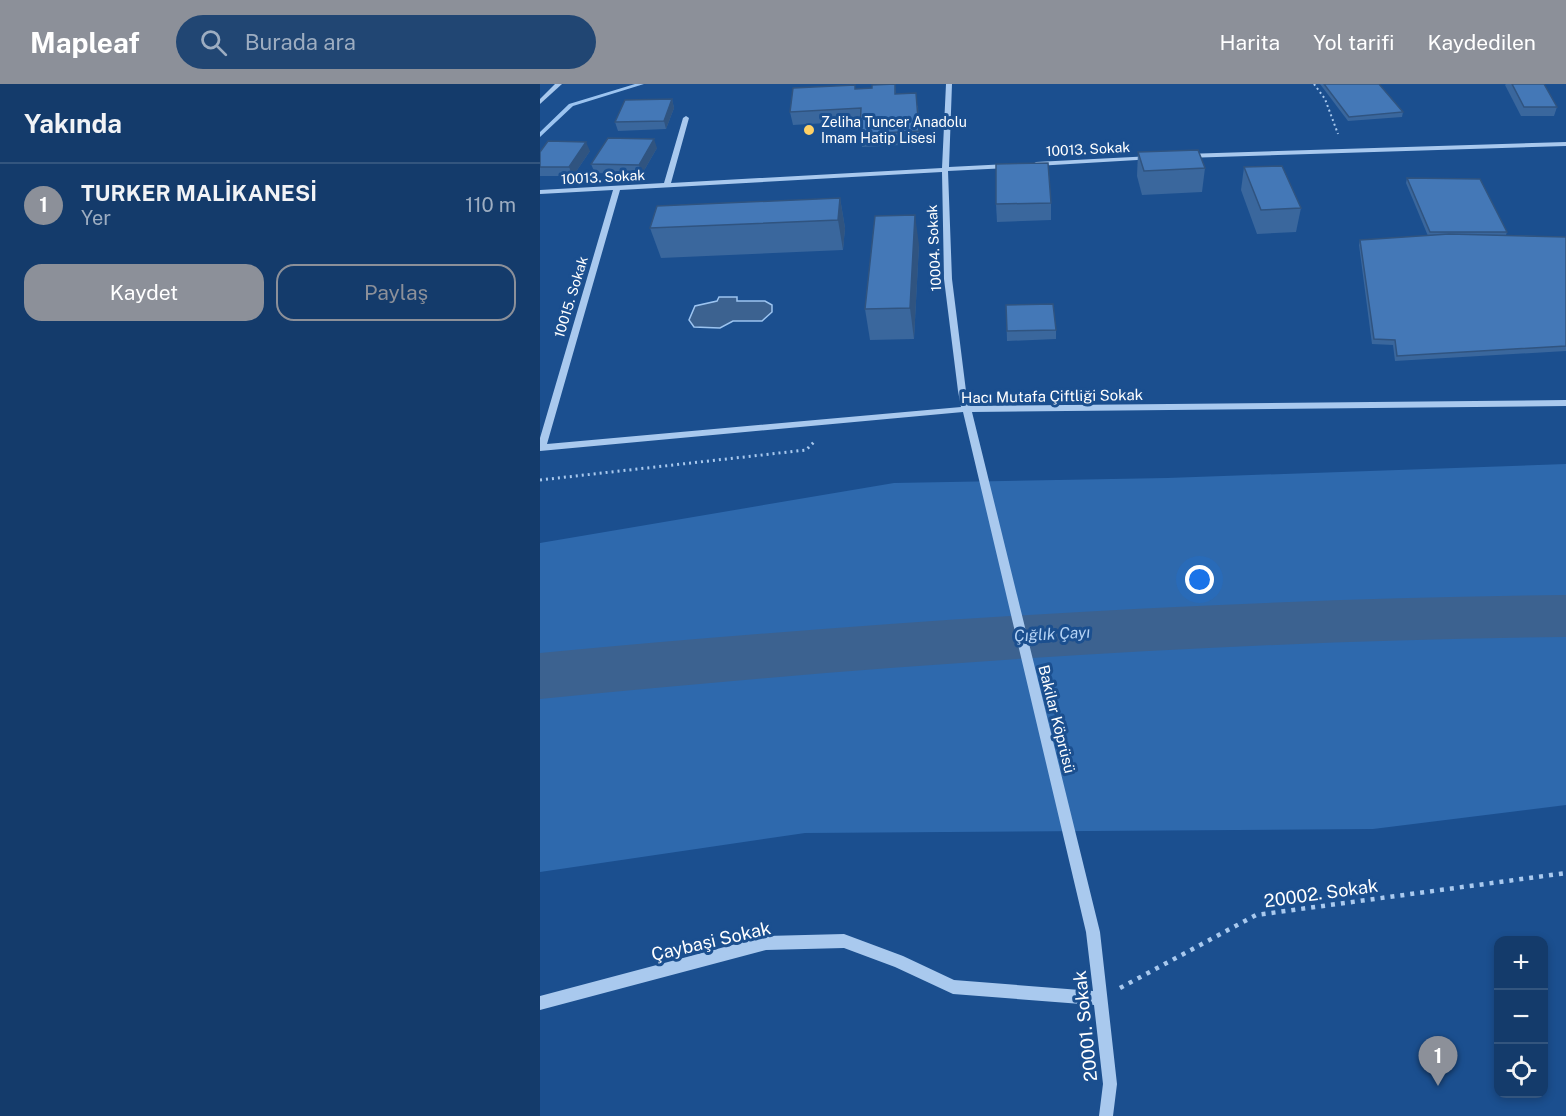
<!DOCTYPE html>
<html lang="tr">
<head>
<meta charset="utf-8">
<style>
	:root { --surface:#143b6b; --page:#214673; --text:#f1f3f6; --muted:#9dadc1; --line:#33557e; --accent:#8c9099 }
	body { margin:0; font-family:"Public Sans",sans-serif; background:var(--page); color:var(--text) }
	.controls { position:absolute; right:18px; bottom:18px; display:grid; overflow:hidden; border-radius:12px; box-shadow:0 3px 9px #0003 }
	.controls button { width:54px; height:54px; display:grid; place-items:center; padding:0; border:0; border-bottom:2px solid var(--line); background:var(--surface); color:var(--text); font:30px sans-serif }
	.you { position:absolute; left:660px; top:496px; width:21px; height:21px; margin:-15px; border:4px solid #fff; border-radius:50%; background:#1a73e8; box-shadow:0 0 0 9px #1a73e833 }
	.badge { display:grid; place-items:center; width:39px; height:39px; border-radius:50%; background:var(--accent); color:#fff; font-size:20px; font-weight:700 }
	.pin { position:absolute; translate:-50% -50px; filter:drop-shadow(0 2px 3px #0008) }
	.pin::after { content:''; position:absolute; top:32px; width:21px; height:18px; background:inherit; clip-path:polygon(0 0,100% 0,50% 100%) }
	.list { margin:0; padding:0; list-style:none }
	h2 { display:flex; justify-content:space-between; align-items:center; height:78px; margin:0; padding:0 24px; font-size:26px }
	h2 small { font-size:20px; font-weight:400; color:var(--muted) }
	.list li { display:grid; grid-template-columns:39px 1fr auto; gap:18px; align-items:center; box-sizing:border-box; height:84px; padding:0 24px; border-top:2px solid var(--line) }
	.list b { display:block; font-size:22px; white-space:nowrap }
	.list p { margin:0; font-size:20px; white-space:nowrap; color:var(--muted) }
	.list em { font-size:20px; font-style:normal; color:var(--muted) }
	.actions { display:flex; gap:12px; padding:18px 24px }
	.actions a { flex:1; padding:14px 0; border:2px solid var(--accent); border-radius:18px; text-align:center; font-size:21px; color:var(--accent) }
	.actions .main { background:var(--accent); color:#fff }
	.icon { flex:none; width:33px; height:33px; fill:none; stroke:currentColor; stroke-width:2; stroke-linecap:round; stroke-linejoin:round }
	.map { position:relative; flex:none; width:1026px; height:1032px; overflow:hidden }
	header { display:flex; align-items:center; gap:36px; box-sizing:border-box; height:84px; padding:0 30px; background:var(--accent); color:#fff }
	header strong { font-size:28px }
	nav { display:flex; gap:33px; margin-inline-start:auto; font-size:21px }
	.search { width:420px; height:54px; background:var(--page); display:flex; align-items:center; gap:15px; box-sizing:border-box; padding:0 21px; border-radius:33px; color:var(--muted); font-size:22px }
	main { display:flex }
	aside { flex:1; background:var(--surface) }
	.map>svg:first-child { display:block }
	.green { fill:#2e69ad }
	.water { fill:#3c6290; stroke:#9cc4f0; stroke-width:1.5 }
	.lines { fill:none; stroke-linecap:round; stroke-linejoin:round }
	.stream { fill:#9cc4f0; fill-rule:evenodd }
	.river { fill:#3c6290; fill-rule:evenodd }
	.path-far2 { stroke:#a9c9ee; stroke-width:2; stroke-dasharray:2 3; stroke-linecap:butt }
	.path-far1 { stroke:#a9c9ee; stroke-width:3; stroke-dasharray:2 4; stroke-linecap:butt }
	.path { stroke:#a9c9ee; stroke-width:4.5; stroke-dasharray:4 6; stroke-linecap:butt }
	.minor { fill:#a9c9ee; fill-rule:evenodd }
	.wall { fill:#3a679d }
	.shaded-wall { fill:#305480 }
	.building { fill:#4478b7; stroke:#305480; stroke-width:1.5 }
	.poi-dot { fill:#ffd166; stroke:#1b4f8f; stroke-width:2 }
	.labels { text-anchor:middle; dominant-baseline:central; stroke-width:6; stroke-linejoin:round; paint-order:stroke }
	.far-poi-label { font-size:14px; fill:#fff; stroke:#1b4f8f; text-anchor:start }
	.far-street-label { font-size:14px; fill:#fff; stroke:#1b4f8f }
	.street-label { font-size:15px; fill:#fff; stroke:#1b4f8f }
	.water-label { font-size:16px; font-style:italic; fill:#b5d3f5; stroke:#1b4f8f }
	.near-street-label { font-size:18px; fill:#fff; stroke:#1b4f8f }
</style>
</head>
<body>
<header>
<strong>Mapleaf</strong>
<div class="search"><svg class="icon" aria-label="search" viewBox="0 0 24 24"><circle cx="10" cy="10" r="6"/><path d="M15 15l6 6"/></svg>Burada ara</div>
<nav><a>Harita</a><a>Yol tarifi</a><a>Kaydedilen</a></nav>
</header>
<main>
<aside>
<h2>Yakında<small></small></h2>
<ul class="list">
<li><span class="badge">1</span><div><b>TURKER MALİKANESİ</b><p>Yer</p></div><em>110 m</em></li>
</ul>
<div class="actions"><a class="main">Kaydet</a><a>Paylaş</a></div>
</aside>
<div class="map">
<svg width="1026" height="1032" viewBox="0 0 1026 1032">
	<rect width="100%" height="100%" fill="#1b4f8f"/>
	<polygon class="green" points="1026,380 1026,721 833,745 265,749 0,788 0,459 354,399 627,394"/>
	<polygon class="water" points="179,213 197,213 197,217 225,217 232,221 232,228 222,237 193,237 180,244 154,243 149,236 155,222 177,217"/>
	<g class="lines">
		<polygon class="stream" points="95,0 104,0 33,22 0,53 0,48 29,20"/>
		<path class="river" d="M1026,511V553C683,557 342,581 0,615V569C342,537 683,515 1026,511Z"/>
		<polyline class="path-far2" points="774,0 785,15 798,50"/>
		<polyline class="path-far1" points="0,396 266,366 275,357"/>
		<polyline class="path" points="580,904 716,831 1026,789"/>
		<g class="minor">
			<polygon points="15,0 22,0 0,20 0,15"/>
			<path d="M406,0H412L409,83L468,80L471,82L468,84L408,87L412,195L426,307L430,322L1026,316V322L432,328L560,848L577,1000L573,1032H559L563,1000L554,921L413,910L355,883L304,864L226,866L0,926V912L226,852L304,850L363,872L414,896L553,907L546,848L423,328L0,367V354L73,106L0,110V106L124,99L143,34L146,32L149,34L131,99L402,84ZM402,88L404,195L418,307L421,323L7,360L80,106Z"/>
			<polygon points="1026,58 1026,62 645,74 642,72 645,70"/>
			<polygon points="612,72 615,74 614,75 496,82 493,80 496,78"/>
		</g>
	</g>
	<g class="wall">
		<polygon points="355,0 356,10 378,22 380,60 322,63 320,50 320,37 253,41 250,28 316,5 332,4"/>
		<polygon points="780,0 839,0 863,28 862,33 808,37"/>
		<polygon points="966,0 1004,0 1017,23 1014,32 981,32 965,1"/>
		<polygon points="132,15 134,24 126,45 78,47 75,38"/>
		<polygon points="117,64 102,90 55,89 51,80"/>
		<polygon points="50,67 33,92 0,92 0,68"/>
		<polygon points="598,68 665,84 662,108 602,111 597,92"/>
		<polygon points="704,83 761,124 756,148 717,150 701,106"/>
		<polygon points="867,94 967,148 966,151 1026,153 1026,267 855,277 853,261 832,260 819,161 820,156 888,152 866,99"/>
		<polygon points="300,114 305,144 303,166 121,174 110,144"/>
		<polygon points="511,119 511,136 457,138 456,120"/>
		<polygon points="379,161 374,255 330,256 325,225"/>
		<polygon points="466,221 516,246 516,255 467,257"/>
	</g>
	<g class="shaded-wall">
		<polygon points="132,15 134,24 126,45 124,37"/>
		<polygon points="114,55 117,64 102,90 99,81"/>
		<polygon points="46,58 50,67 33,92 29,83"/>
		<polygon points="300,114 305,144 303,166 298,136"/>
		<polygon points="375,131 379,161 374,255 370,224"/>
	</g>
	<g class="building">
		<polygon points="355,0 355,10 376,9 379,47 320,50 321,24 250,28 253,4 315,1 315,5 332,4 332,1"/>
		<polygon points="784,0 839,0 863,28 809,33"/>
		<polygon points="972,0 1004,0 1017,23 984,23"/>
		<polygon points="132,15 124,37 75,38 85,16"/>
		<polygon points="68,54 114,55 99,81 51,80"/>
		<polygon points="8,57 46,58 29,83 0,83 0,68"/>
		<polygon points="658,66 665,84 604,87 598,68"/>
		<polygon points="508,79 511,119 456,120 456,80"/>
		<polygon points="742,82 761,124 721,126 704,83"/>
		<polygon points="867,94 940,95 967,148 890,148"/>
		<polygon points="300,114 298,136 110,144 117,122"/>
		<polygon points="375,131 370,224 325,225 335,132"/>
		<polygon points="909,150 1026,153 1026,262 857,272 855,256 834,255 820,156"/>
		<polygon points="513,220 516,246 467,247 466,221"/>
	</g>
	<circle class="poi-dot" cx="269" cy="46" r="6"/>
	<g class="labels">
		<g class="far-poi-label">
			<text x="281" y="38">Zeliha Tuncer Anadolu<tspan x="281" dy="16">Imam Hatip Lisesi</tspan></text>
		</g>
		<g class="far-street-label">
			<text transform="translate(548 65) rotate(-3)">10013. Sokak</text>
			<text transform="translate(63 93) rotate(-3)">10013. Sokak</text>
			<text transform="translate(394 164) rotate(-93)">10004. Sokak</text>
			<text transform="translate(31 213) rotate(-73)">10015. Sokak</text>
		</g>
		<g class="street-label">
			<text transform="translate(512 312) rotate(-1)">Hacı Mutafa Çiftliği Sokak</text>
			<text transform="translate(517 635) rotate(76)">Bakilar Köprüsü</text>
		</g>
		<g class="water-label">
			<text transform="translate(512 550) rotate(-3)">Çığlık Çayı</text>
		</g>
		<g class="near-street-label">
			<text transform="translate(781 809) rotate(-8)">20002. Sokak</text>
			<text transform="translate(171 857) rotate(-13)">Çaybaşi Sokak</text>
			<text transform="translate(545 942) rotate(-96)">20001. Sokak</text>
		</g>
	</g>
</svg>
<div class="controls">
<button>+</button>
<button>−</button>
<button><svg class="icon" aria-label="locate" viewBox="0 0 24 24"><circle cx="12" cy="12" r="6"/><path d="M12 2v4M12 18v4M2 12h4M18 12h4"/></svg></button>
</div>
<div class="you"></div>
<div class="pin badge" style="left:898px;top:1002px">1</div>
</div>
</main>
</body>
</html>
